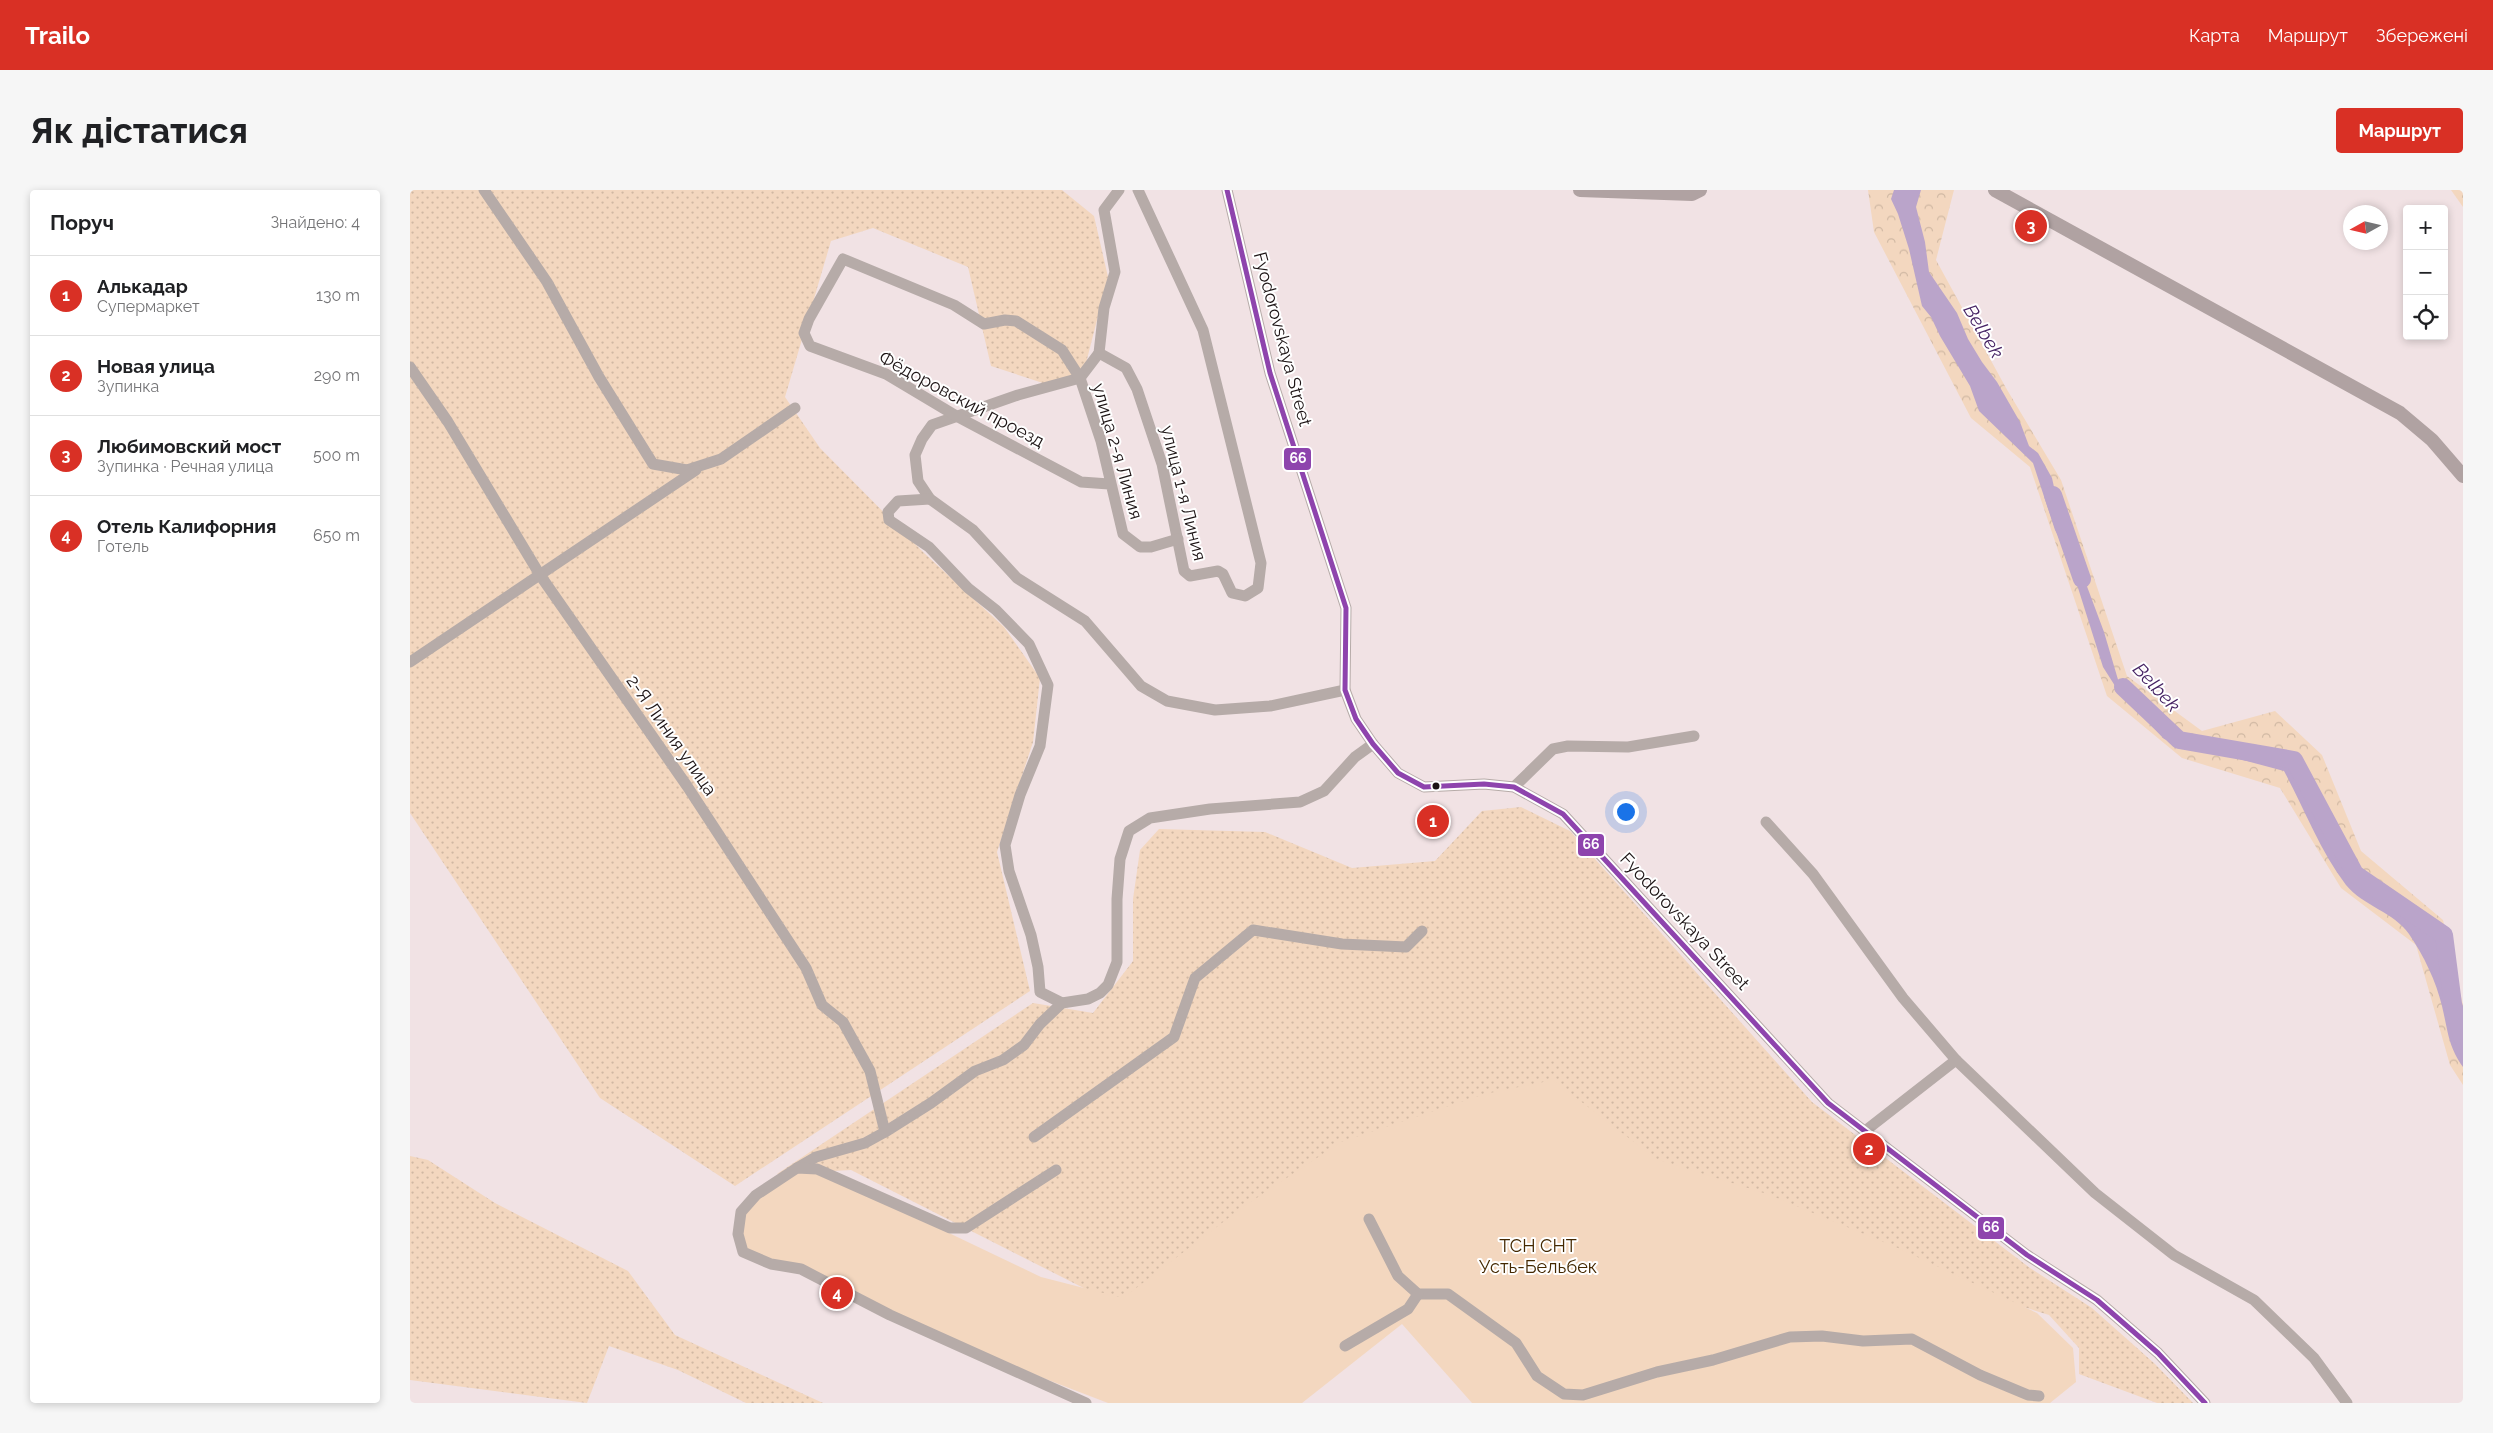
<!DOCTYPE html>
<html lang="uk">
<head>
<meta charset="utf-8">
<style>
	:root { --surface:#fff; --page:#f6f6f6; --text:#202124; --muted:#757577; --line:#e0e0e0; --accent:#d93025 }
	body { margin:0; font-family:Raleway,sans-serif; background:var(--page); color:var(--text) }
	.controls { position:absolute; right:15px; top:15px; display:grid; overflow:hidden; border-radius:5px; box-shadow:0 2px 8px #0003 }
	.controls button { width:45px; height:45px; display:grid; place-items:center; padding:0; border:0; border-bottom:1px solid var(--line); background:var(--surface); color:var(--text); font:25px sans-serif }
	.compass { position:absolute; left:1933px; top:15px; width:45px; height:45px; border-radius:50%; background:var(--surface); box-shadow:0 2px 8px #0003; rotate:262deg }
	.you { position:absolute; left:1215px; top:621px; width:18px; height:18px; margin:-12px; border:4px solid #fff; border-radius:50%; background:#1a73e8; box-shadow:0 0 0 8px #1a73e833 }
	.badge { display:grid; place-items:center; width:32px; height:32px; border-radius:50%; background:var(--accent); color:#fff; font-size:16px; font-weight:700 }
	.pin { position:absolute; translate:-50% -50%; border:2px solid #fff; box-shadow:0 1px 5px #0006 }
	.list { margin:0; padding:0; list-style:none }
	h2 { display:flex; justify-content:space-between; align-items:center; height:65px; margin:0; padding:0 20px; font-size:21px }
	h2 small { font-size:16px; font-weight:400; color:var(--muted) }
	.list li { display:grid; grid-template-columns:32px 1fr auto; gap:15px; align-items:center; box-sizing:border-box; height:80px; padding:0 20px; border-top:1px solid var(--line) }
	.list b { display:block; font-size:19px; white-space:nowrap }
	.list p { margin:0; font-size:16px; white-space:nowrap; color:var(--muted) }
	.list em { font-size:16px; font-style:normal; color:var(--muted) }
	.icon { flex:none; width:28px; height:28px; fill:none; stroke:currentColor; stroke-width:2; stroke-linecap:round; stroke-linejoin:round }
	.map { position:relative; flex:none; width:2053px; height:1213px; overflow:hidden; border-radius:5px }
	header { display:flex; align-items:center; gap:30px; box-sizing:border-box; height:70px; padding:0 25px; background:var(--accent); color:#fff }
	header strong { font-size:24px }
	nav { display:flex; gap:28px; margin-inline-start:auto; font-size:18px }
	.intro { display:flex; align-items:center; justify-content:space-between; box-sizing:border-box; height:120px; padding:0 30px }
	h1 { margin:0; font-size:35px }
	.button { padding:12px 22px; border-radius:5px; background:var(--accent); color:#fff; font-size:18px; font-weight:700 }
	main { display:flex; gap:30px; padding:0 30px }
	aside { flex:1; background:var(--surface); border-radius:5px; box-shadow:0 2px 8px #0003 }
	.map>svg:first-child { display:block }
	.grass { fill:url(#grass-dots) }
	.forest { fill:url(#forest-crowns) }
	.garden { fill:#f3d7bf }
	.water { fill:#baa4ca }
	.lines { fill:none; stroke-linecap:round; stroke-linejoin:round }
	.river { stroke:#baa4ca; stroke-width:18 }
	.minor { stroke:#b6aba8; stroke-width:11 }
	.major { stroke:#b0a2a2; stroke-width:14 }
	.bus-1-casing { stroke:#fff; stroke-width:9 }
	.bus-1 { stroke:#8e44ad; stroke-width:5 }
	.bus-dot { fill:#1c1314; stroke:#fff; stroke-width:2 }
	.labels { text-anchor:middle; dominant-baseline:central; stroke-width:4; stroke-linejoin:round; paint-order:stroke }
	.street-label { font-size:18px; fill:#1c1314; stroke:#fff }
	.park-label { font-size:18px; fill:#442800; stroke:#fff }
	.water-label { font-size:19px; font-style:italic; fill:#462364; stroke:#fff }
	.line-badge { stroke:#fff; stroke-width:2 }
	.badge-label { font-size:14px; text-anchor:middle; font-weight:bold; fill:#fff }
</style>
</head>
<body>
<header>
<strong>Trailo</strong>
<nav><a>Карта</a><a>Маршрут</a><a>Збережені</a></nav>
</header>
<div class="intro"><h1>Як дістатися</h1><a class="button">Маршрут</a></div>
<main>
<aside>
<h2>Поруч<small>Знайдено: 4</small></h2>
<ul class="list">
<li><span class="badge">1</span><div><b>Алькадар</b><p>Супермаркет</p></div><em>130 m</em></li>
<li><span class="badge">2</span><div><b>Новая улица</b><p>Зупинка</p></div><em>290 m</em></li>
<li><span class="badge">3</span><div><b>Любимовский мост</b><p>Зупинка · Речная улица</p></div><em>500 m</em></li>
<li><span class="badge">4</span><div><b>Отель Калифорния</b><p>Готель</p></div><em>650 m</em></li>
</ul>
</aside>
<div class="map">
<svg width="2053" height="1213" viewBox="0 0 2053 1213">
	<defs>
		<pattern id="grass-dots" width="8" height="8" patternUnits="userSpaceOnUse" patternTransform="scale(1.25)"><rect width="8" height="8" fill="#f3d7bf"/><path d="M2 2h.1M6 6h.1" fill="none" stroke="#d0b8a3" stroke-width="1.8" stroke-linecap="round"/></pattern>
		<pattern id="forest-crowns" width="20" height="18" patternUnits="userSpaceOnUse" patternTransform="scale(1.25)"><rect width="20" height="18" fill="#f3d7bf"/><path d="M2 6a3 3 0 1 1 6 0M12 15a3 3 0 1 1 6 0" fill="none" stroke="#d0b8a3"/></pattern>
	</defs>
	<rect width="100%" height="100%" fill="#f1e2e4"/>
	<g class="grass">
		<polygon points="0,0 652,0 684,26 698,87 675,177 642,196 581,176 558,77 463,38 421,51 375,207 410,258 514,363 594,437 630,488 623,552 587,662 620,801 325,996 190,908 0,623"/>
		<polygon points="1111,617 1160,641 1402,912 1620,1078 1682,1118 1745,1174 1783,1213 1747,1213 1669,1184 1669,1158 1639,1125 1559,1100 715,1119 441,980 367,984 623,813 683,823 723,771 723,709 730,660 749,639 855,642 942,678 1025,671 1072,621"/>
		<polygon points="0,966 18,970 85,1013 218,1081 265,1145 413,1213 336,1213 268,1180 199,1156 177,1213 0,1190"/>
	</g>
	<g class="forest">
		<polygon points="1458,0 1544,0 1526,70 1596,198 1651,290 1717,486 1792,541 1865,521 1912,565 1951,661 2033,730 2053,815 2053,895 2040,875 2006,755 1931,698 1870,598 1772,568 1697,506 1620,277 1561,228 1464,42"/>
		<polygon points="2041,0 2053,0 2053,17"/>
	</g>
	<polygon class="garden" points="1143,890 1246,969 1357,1004 1488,1058 1627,1123 1663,1158 1666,1192 1640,1213 1062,1213 992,1134 892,1213 698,1213 633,1188 336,1060 331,1045 332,1024 347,1007 387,980 407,980 631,1087 713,1108 833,1017 931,952 1075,904"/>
	<path class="water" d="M1484,0H1511L1506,17L1515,52L1519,82L1547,123L1558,149L1572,172L1587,192L1610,232L1619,256L1628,263L1642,288L1650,324L1694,442L1709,493L1720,496C1731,517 1751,536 1770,548L1884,570L1945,683L2034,745L2043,814L2053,846V877C2038,856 2038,841 2032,816C2026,791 2014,766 1999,744C1985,723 1952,715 1936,695C1910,661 1894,618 1874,581L1754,549L1707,499L1693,477L1657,363L1645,340L1623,273L1569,221L1560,196L1530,146L1521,127L1512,116L1499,59L1488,24L1481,9Z"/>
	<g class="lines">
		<g class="river">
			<polyline points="1643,305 1672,389"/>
			<polyline points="1713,497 1769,550 1884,570 1945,684 2034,745 2043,814 2053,849"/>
		</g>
		<g class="minor">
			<polyline points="74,0 137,92 189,187 243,274 277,280 311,269 385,218"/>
			<polyline points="709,0 694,20 705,82 694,118 689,163 670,188 608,205 522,235 512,249 505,265 508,291 520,309 563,340 607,388 675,431 731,496 757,511 805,520 860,516 935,500"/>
			<polyline points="817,0 860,183 936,418 935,500 946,529 963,554 988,583 1014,597 1074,594 1104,597 1153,624 1418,913 1617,1065 1687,1110 1748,1163 1795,1213"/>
			<polyline points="689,163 716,178 727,199 752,274 774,381 780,386 808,381 813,384 822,403 835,406 848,398 851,373 793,140 728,0"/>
			<polyline points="0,177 38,232 130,385 277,596 396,778 412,815 433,832 460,881 475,942"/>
			<polyline points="699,294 671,292 548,227 476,184 400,156 394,143 399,129 433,69 544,115 574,134 595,130 606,131 652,160 670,188 691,251 713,344 730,357 741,357 768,349"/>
			<polyline points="520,309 488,311 478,322 479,330 519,357 558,398 586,420 619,454 638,495 630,556 610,605 595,655 599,681 621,745 628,777 630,802 652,813"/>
			<polyline points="0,472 286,280"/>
			<polyline points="1104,597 1143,559 1158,556 1218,557 1284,546"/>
			<polyline points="1356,632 1403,684 1493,808 1546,870 1685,1003 1764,1065 1844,1110 1904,1168 1937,1213"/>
			<polyline points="1455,941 1546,870"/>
			<polyline points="624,947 764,847 785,788 843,740 932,754 996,757 1012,741"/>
			<polyline points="387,978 406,967 455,953 475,942 521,913 565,881 593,870 614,855 630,834 652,813 678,809 690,803 698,795 707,772 707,709 710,669 719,641 740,628 800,619 890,612 914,601 945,567 963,554"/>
			<polyline points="646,980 556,1038 540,1038 407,979 387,978 346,1005 331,1022 328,1044 333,1062 361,1074 391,1079 480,1125 676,1213"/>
			<polyline points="959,1029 988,1086 1008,1104 1038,1104 1106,1153 1127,1186 1154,1204 1173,1205 1247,1182 1303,1170 1380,1147 1412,1146 1453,1151 1502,1149 1570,1185 1618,1205 1629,1206"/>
			<polyline points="935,1156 998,1119 1008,1104"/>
		</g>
		<g class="major">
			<polyline points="1170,0 1282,4 1290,0"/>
			<polyline points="1585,0 1990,223 2022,250 2053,286"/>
		</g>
		<defs>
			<polyline id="bus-1" points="817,0 860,183 936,418 935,500 946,529 963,554 988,583 1014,597 1074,594 1104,597 1153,624 1418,913 1617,1065 1687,1110 1748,1163 1795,1213"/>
		</defs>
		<use href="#bus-1" class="bus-1-casing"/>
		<use href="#bus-1" class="bus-1"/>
	</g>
	<circle class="bus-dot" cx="1026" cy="596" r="4.5"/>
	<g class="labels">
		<g class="street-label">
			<text transform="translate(873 149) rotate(75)">Fyodorovskaya Street</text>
			<text transform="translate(552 209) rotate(28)">Фёдоровский проезд</text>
			<text transform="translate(708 261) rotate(74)">улица 2-я Линия</text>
			<text transform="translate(774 303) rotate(76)">улица 1-я Линия</text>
			<text transform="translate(262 545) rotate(55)">2-Я Линия улица</text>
			<text transform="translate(1275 731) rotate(47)">Fyodorovskaya Street</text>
		</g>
		<g class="park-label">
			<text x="1128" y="1055">ТСН СНТ<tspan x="1128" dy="21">Усть-Бельбек</tspan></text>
		</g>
		<g class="water-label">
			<text transform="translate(1574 141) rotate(59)">Belbek</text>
			<text transform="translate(1747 497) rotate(47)">Belbek</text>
		</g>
	</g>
	<g class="line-badge">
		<rect x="873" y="257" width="29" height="24" rx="5" fill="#8e44ad"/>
		<rect x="1167" y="643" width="28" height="24" rx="5" fill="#8e44ad"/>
		<rect x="1567" y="1026" width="28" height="24" rx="5" fill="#8e44ad"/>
	</g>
	<g class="badge-label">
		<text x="888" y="273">66</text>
		<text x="1181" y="659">66</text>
		<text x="1581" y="1042">66</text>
	</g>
</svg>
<div class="controls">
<button>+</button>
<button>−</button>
<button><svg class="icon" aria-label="locate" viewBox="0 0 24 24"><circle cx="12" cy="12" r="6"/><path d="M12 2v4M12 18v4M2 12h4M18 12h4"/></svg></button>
</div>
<svg class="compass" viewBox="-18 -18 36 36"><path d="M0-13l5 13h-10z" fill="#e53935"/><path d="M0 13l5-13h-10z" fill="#757577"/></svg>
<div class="you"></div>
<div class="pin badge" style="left:1023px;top:631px">1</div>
<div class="pin badge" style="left:1459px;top:959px">2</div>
<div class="pin badge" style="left:1621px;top:36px">3</div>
<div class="pin badge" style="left:427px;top:1103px">4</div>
</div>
</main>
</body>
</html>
